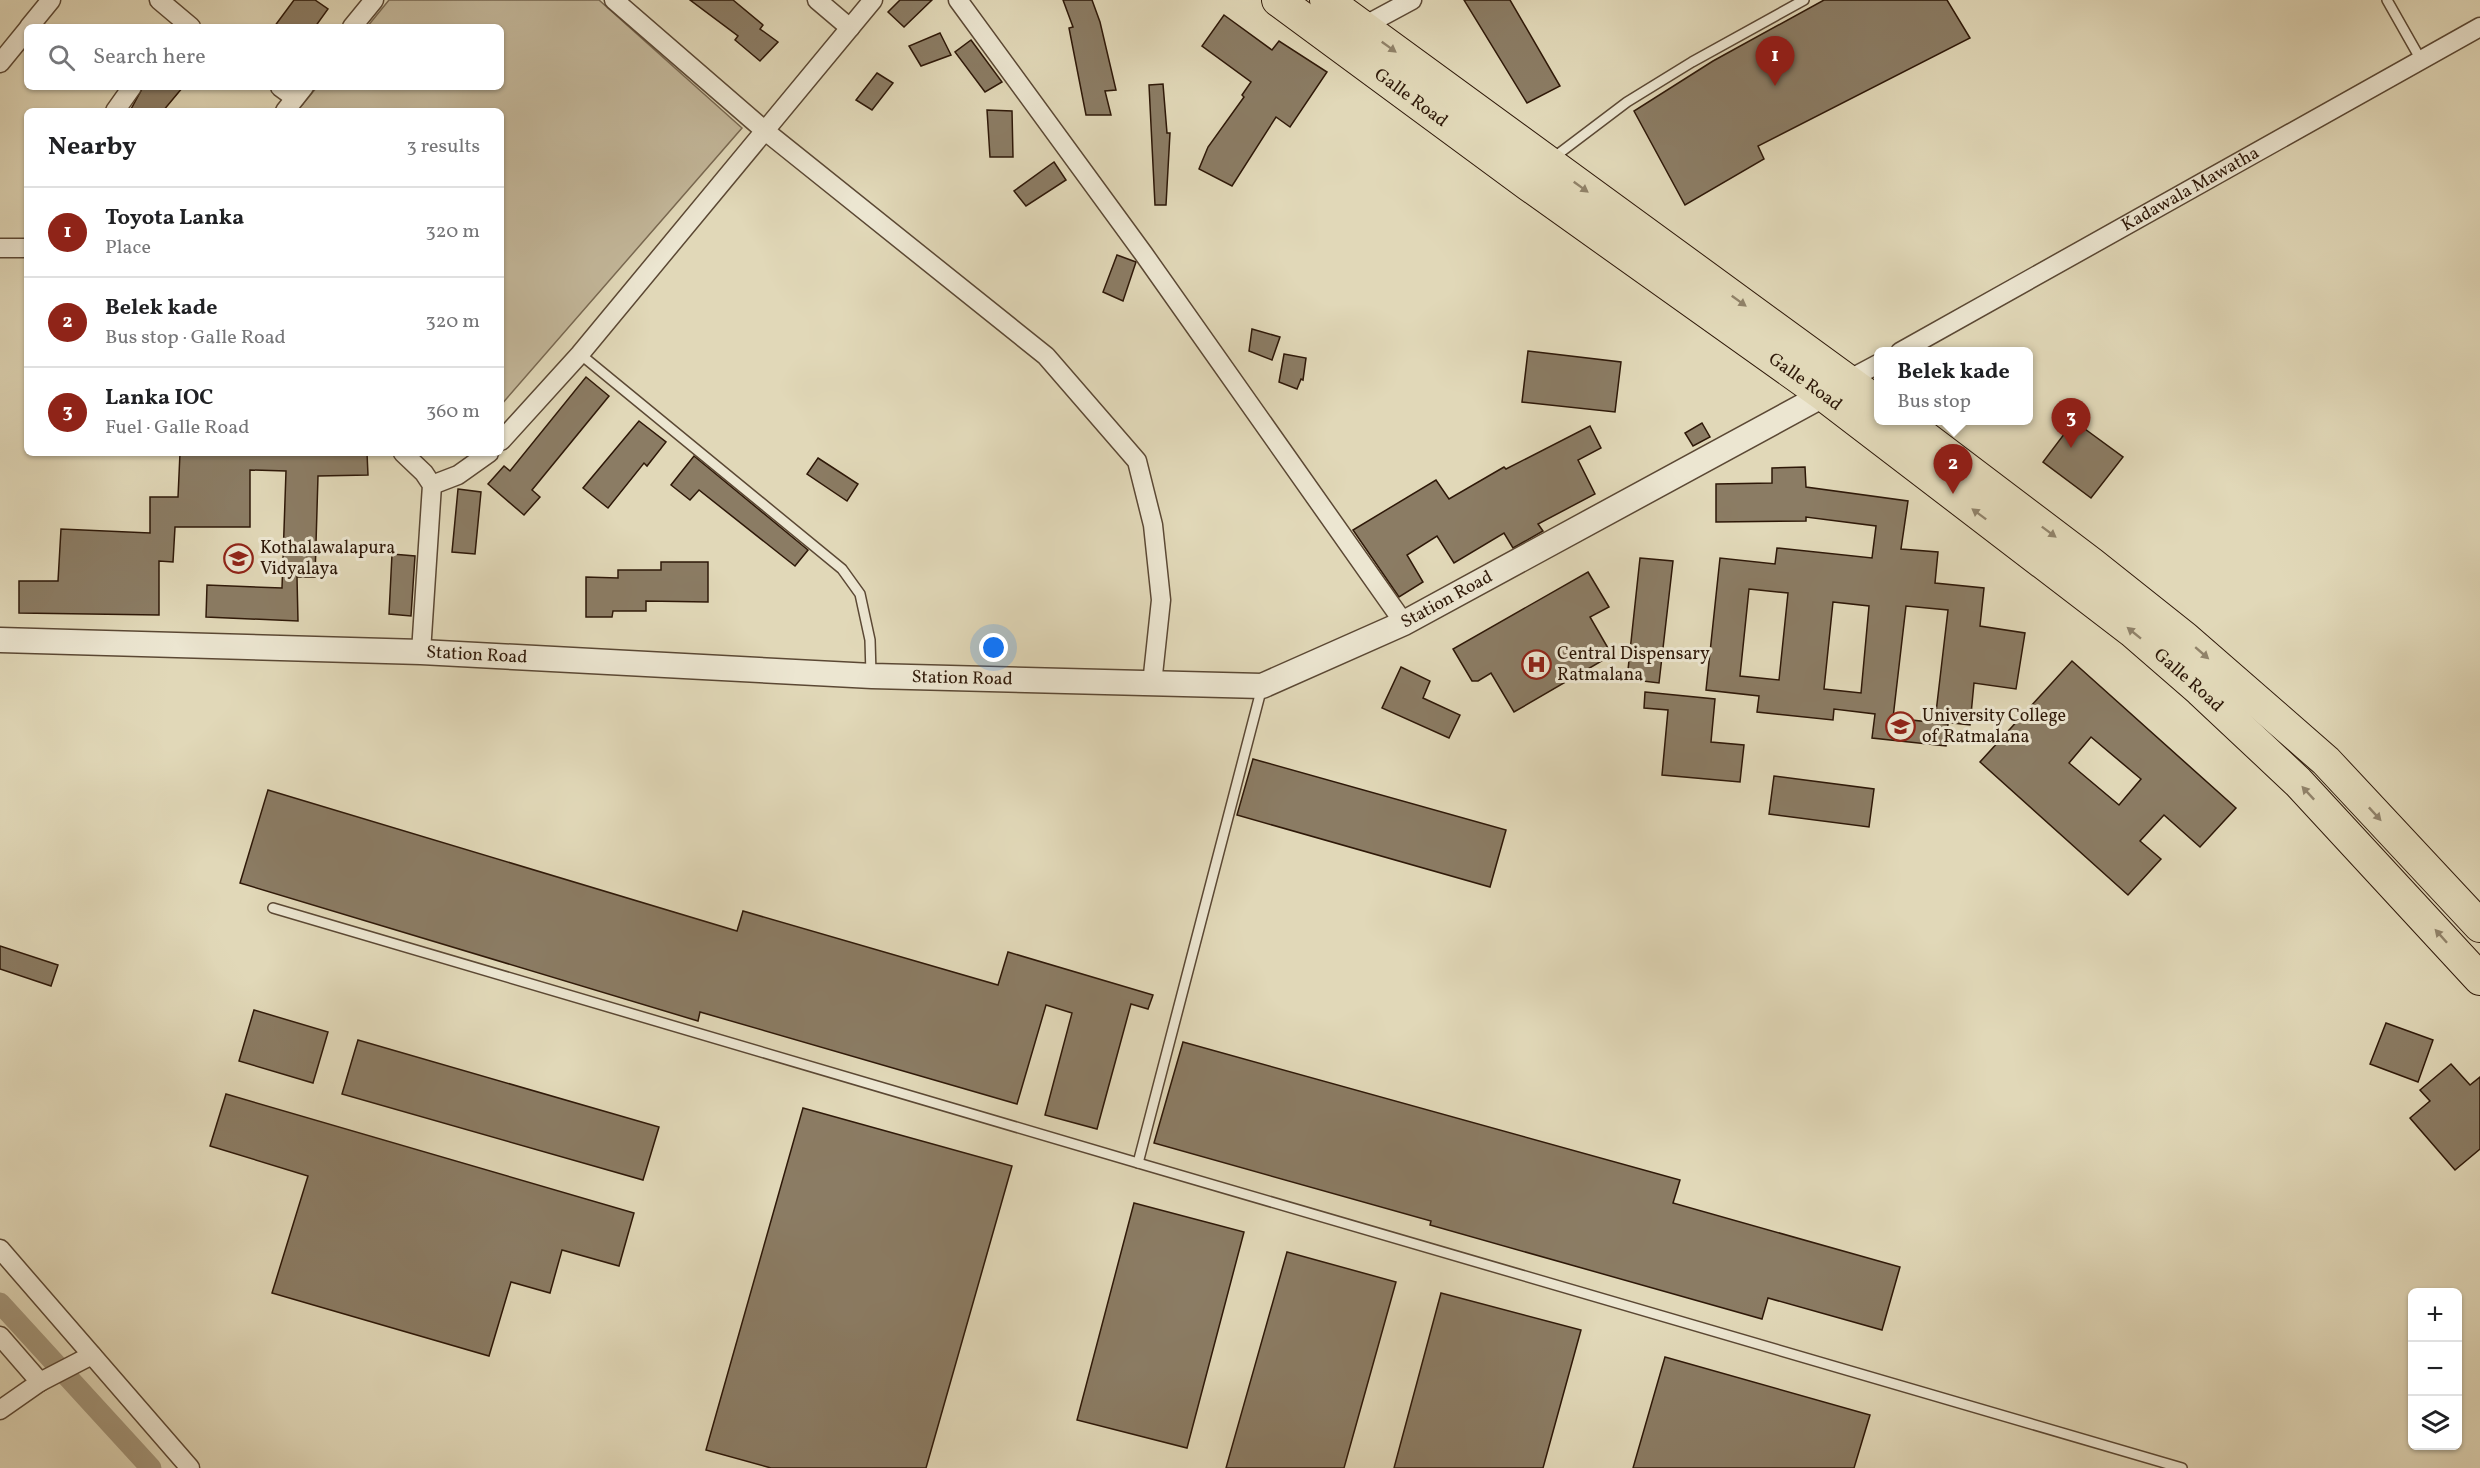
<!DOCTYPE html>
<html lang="en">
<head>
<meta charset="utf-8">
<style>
	:root { --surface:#fff; --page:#f6f6f6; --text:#202124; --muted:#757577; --line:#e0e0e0; --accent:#8f2418 }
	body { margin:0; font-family:Vollkorn,serif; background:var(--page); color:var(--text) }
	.controls { position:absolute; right:18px; bottom:18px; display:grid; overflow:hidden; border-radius:9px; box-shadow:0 2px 4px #0004 }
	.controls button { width:54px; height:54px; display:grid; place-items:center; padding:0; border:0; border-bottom:2px solid var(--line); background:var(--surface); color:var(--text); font:30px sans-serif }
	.you { position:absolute; left:994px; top:648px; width:21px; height:21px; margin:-15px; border:4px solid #fff; border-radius:50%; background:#1a73e8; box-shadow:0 0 0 9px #1a73e833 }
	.badge { display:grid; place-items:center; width:39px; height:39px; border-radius:50%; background:var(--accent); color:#fff; font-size:20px; font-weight:700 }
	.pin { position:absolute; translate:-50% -50px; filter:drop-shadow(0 2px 3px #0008) }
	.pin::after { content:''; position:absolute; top:32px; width:21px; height:18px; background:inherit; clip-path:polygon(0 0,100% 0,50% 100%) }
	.popup { position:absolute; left:1874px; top:347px; width:159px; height:78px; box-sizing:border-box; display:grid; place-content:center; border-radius:9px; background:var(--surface); filter:drop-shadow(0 2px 4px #0005); font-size:20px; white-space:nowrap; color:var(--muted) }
	.popup b { font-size:22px; color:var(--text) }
	.popup::after { content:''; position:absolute; left:50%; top:100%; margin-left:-12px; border:12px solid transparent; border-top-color:var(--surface) }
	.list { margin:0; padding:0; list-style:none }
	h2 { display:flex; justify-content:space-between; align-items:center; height:78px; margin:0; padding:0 24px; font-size:26px }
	h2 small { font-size:20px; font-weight:400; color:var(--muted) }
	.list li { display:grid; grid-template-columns:39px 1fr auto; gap:18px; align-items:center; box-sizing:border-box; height:90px; padding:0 24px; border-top:2px solid var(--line) }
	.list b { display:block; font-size:22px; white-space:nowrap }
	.list p { margin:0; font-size:20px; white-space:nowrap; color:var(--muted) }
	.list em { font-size:20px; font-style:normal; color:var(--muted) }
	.icon { flex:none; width:33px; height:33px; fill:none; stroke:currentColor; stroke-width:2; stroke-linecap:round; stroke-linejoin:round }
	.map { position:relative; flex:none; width:2480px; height:1468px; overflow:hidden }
	.search { position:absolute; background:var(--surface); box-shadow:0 2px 4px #0004; left:24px; top:24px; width:480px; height:66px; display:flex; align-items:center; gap:15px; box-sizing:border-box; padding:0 21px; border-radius:9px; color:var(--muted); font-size:22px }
	.panel { position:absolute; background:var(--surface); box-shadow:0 2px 4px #0004; left:24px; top:108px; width:480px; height:348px; border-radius:9px }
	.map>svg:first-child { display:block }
	.green { fill:#c3b79a; stroke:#786851; stroke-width:1.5 }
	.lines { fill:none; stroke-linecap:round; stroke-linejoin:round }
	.canal { stroke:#a4977c; stroke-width:21 }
	.building { fill:#8b7c64; stroke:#2e1808; stroke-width:1.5; fill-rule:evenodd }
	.service-casing { stroke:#5b4834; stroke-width:12 }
	.minor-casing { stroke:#5b4834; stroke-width:21 }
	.tertiary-casing { stroke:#5b4834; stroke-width:27 }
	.trunk-casing { stroke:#2e1808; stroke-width:34 }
	.service { stroke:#ece6d1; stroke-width:9 }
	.minor { stroke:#ece6d1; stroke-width:18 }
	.tertiary { stroke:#ece6d1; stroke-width:24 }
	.trunk { stroke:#e1d8b8; stroke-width:32 }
	.oneway { fill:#908269 }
	.labels { text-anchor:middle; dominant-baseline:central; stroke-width:6; stroke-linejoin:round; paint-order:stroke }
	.street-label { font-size:18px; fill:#2e1808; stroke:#ece6d1 }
	.poi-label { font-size:18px; fill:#2e1808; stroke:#ece6d1; text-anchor:start }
</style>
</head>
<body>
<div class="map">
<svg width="2480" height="1468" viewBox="0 0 2480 1468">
	<rect width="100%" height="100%" fill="#e1d8b8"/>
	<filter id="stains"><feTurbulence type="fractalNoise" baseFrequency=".00333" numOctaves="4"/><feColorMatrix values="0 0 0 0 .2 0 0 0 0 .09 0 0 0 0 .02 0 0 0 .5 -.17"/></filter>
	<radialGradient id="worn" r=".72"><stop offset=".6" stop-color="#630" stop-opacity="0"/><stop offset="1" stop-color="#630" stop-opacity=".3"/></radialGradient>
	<polygon class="green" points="389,0 599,0 742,128 501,405 501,111 297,111 317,87 501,87 501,27 367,27"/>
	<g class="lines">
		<polyline class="canal" points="0,1303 151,1468"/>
	</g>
	<g class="building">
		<polygon points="294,0 315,0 328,9 315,27 274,27"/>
		<polygon points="690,0 733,0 763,25 760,29 778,42 760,61 735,40 738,36"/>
		<polygon points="900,0 932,0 904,27 888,12"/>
		<polygon points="1063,0 1092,0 1100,22 1116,90 1105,91 1111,115 1086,115 1069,28 1073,27"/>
		<polygon points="1464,0 1510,0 1560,86 1527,103"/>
		<polygon points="1824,0 1947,0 1970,38 1758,146 1764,159 1685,205 1634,111 1713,61"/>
		<polygon points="1224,15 1272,50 1279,41 1327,72 1290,127 1276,117 1232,186 1199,169 1208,147 1244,97 1242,95 1251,82 1202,46"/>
		<polygon points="940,33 951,55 921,66 909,46"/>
		<polygon points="971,40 1002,82 985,92 955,52"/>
		<polygon points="877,73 893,83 872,110 856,100"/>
		<polygon points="1163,84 1167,133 1170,133 1166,205 1155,205 1149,85"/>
		<polygon points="143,87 183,87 163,111 130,111"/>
		<polygon points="987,110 1012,111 1013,157 990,157"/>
		<polygon points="1054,162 1066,180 1026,206 1014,191"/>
		<polygon points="1117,255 1136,262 1123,301 1103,292"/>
		<polygon points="1252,329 1280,337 1272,360 1249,351"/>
		<polygon points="1528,351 1621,362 1615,412 1522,402"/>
		<polygon points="1284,354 1306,358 1303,380 1301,379 1297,389 1279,382"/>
		<polygon points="586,377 609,396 532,490 540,497 524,515 488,484 504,466 510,471"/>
		<polygon points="639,421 666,442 647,466 644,463 608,508 583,488"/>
		<polygon points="2074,421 2123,457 2091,498 2043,462"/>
		<polygon points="1702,423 1710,437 1693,446 1685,433"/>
		<polygon points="1590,426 1601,448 1578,460 1595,494 1538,524 1543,531 1513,548 1504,533 1454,563 1437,536 1407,555 1423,582 1399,597 1353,530 1436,480 1449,499 1504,467 1506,469"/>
		<polygon points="180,453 249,455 249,453 367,453 368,475 318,476 315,577 297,577 298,621 206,617 207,585 282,588 286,471 250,470 250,527 175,527 173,562 159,561 159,615 19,613 19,581 58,581 61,529 150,533 150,497 178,497"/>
		<polygon points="694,456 808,550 795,566 699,490 690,500 671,485"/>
		<polygon points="818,458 858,484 847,501 807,474"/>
		<path d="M1805,467L1806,487L1908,501L1901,549L1938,552L1935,583L1984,588L1980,626L2025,633L2016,689L1974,683L1970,725L1935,721L1948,610L1906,606L1893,718L1948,724L1946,746L1872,738L1875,714L1834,709L1833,720L1757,712L1759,696L1706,690L1720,558L1775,564L1777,548L1872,558L1876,526L1806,517V521L1716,522V484L1772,483V468ZM1749,589L1788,593L1779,680L1740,676ZM1833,602L1869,606L1861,693L1824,689Z"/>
		<polygon points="458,489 481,492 475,554 452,552"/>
		<polygon points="392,554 415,556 411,616 389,614"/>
		<polygon points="1640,558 1673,561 1659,683 1627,679"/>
		<polygon points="661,562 708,562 708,602 646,601 646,611 613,611 612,617 586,617 586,577 618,578 618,570 661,570"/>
		<polygon points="1588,572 1609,607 1590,617 1612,655 1514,712 1491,673 1478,681 1472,681 1453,649"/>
		<path d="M2072,661L2236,808L2200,847L2164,815L2140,841L2161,859L2128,895L1980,762ZM2091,737L2141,779L2119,805L2069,763Z"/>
		<polygon points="1401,667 1430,681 1423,698 1460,715 1449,738 1382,708"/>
		<polygon points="1645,692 1715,699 1711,742 1744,745 1740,782 1662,775 1668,710 1644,708"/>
		<polygon points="1253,759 1506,830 1490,887 1237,815"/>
		<polygon points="1774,776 1874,789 1869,827 1769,814"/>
		<polygon points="268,790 737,931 743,911 998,985 1008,952 1153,995 1148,1009 1131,1004 1097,1129 1045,1115 1072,1013 1046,1005 1017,1104 700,1012 698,1021 240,883"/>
		<polygon points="0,946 58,965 51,986 0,969"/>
		<polygon points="254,1010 328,1032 313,1083 239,1061"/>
		<polygon points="2386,1023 2433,1040 2418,1082 2370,1064"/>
		<polygon points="358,1040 659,1127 643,1180 342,1094"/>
		<polygon points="1183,1042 1680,1180 1673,1203 1900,1267 1882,1330 1768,1298 1762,1319 1430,1225 1431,1221 1154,1143"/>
		<polygon points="2451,1064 2470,1085 2480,1077 2480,1149 2455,1170 2410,1118 2430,1101 2420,1090"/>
		<polygon points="226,1094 634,1213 619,1266 562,1250 550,1293 511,1282 489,1356 272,1293 308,1176 210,1146"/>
		<polygon points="803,1108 1012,1166 926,1468 771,1468 706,1450"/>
		<polygon points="1134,1203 1244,1232 1187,1448 1077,1420"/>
		<polygon points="1287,1252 1396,1282 1344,1468 1226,1468"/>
		<polygon points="1441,1293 1581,1330 1543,1468 1394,1468"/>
		<polygon points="1665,1357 1870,1415 1854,1468 1633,1468"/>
	</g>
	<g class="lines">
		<defs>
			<g id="service">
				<polyline points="2387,0 2421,60"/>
				<polyline points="1553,158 1627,102 1692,62 1804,0"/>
				<polyline points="580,354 842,569 860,594 870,640 871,674"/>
				<polyline points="273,908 1138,1163 2182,1468"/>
				<polyline points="1138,1163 1262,687"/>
			</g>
			<g id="minor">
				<polyline points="159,0 191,27"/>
				<polyline points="614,0 764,130 1046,356 1137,461 1153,525 1161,600 1152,684"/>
				<polyline points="817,0 850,28"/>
				<polyline points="958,0 1143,253 1404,623"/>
				<polyline points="29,27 51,0"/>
				<polyline points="352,27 374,0"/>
				<polyline points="1362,27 1412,0"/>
				<polyline points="0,63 27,30"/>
				<polyline points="280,87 295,98"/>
				<polyline points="115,111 132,87"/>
				<polyline points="285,111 304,87"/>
				<polyline points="0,248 27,248"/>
				<path id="s1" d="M1900,352L2480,27"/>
				<polyline points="1848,380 1878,364"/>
				<polyline points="501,441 580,354 873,0"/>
				<polyline points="403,453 424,473 432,485 421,652"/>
				<polyline points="432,485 458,475 489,453"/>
				<polyline points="0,1249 190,1468"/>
				<polyline points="0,1336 40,1382"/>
				<polyline points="0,1410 40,1382 92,1355"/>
			</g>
			<g id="tertiary">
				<path id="s2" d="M0,640L421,652L872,676L1262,686L1404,623L1838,387"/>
			</g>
			<g id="trunk">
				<path id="s3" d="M1278,0L1529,185L1825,396L2132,631L2200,690L2298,782L2480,979"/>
				<polyline points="1326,0 1878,403"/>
				<polyline points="1902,420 2092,564 2185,638 2326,761 2480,926"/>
			</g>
		</defs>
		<use href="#service" class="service-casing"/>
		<use href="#minor" class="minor-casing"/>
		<use href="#tertiary" class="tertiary-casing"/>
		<use href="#trunk" class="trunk-casing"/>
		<use href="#service" class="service"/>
		<use href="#minor" class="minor"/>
		<use href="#tertiary" class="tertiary"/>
		<use href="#trunk" class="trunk"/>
	</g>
	<defs><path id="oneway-solid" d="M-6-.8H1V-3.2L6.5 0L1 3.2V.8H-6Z" transform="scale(1.5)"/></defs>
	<g class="oneway">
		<use href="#oneway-solid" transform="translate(1389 47) rotate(36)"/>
		<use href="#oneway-solid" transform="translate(1581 187) rotate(36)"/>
		<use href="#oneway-solid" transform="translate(1739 301) rotate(36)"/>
		<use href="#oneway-solid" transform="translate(1979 514) rotate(-143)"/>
		<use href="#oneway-solid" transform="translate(2049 532) rotate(37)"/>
		<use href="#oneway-solid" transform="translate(2134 633) rotate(-141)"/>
		<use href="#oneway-solid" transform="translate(2202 653) rotate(41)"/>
		<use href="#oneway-solid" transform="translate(2308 793) rotate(-133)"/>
		<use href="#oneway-solid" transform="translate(2375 814) rotate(47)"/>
		<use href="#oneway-solid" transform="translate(2441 936) rotate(-132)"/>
	</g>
	<defs>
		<symbol id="school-ring" viewBox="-11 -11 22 22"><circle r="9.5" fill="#ece6d1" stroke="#8f2418" stroke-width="1.5"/><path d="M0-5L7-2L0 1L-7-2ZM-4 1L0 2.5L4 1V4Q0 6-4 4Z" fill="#8f2418"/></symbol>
		<symbol id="hospital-ring" viewBox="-11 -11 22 22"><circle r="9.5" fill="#ece6d1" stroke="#8f2418" stroke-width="1.5"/><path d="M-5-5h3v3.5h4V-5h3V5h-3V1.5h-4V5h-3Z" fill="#8f2418"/></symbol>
		<symbol id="university-ring" viewBox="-11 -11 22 22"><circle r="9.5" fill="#ece6d1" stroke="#8f2418" stroke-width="1.5"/><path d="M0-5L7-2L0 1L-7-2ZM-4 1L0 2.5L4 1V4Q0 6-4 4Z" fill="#8f2418"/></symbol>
	</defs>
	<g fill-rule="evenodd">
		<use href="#school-ring" x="222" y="542" width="33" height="33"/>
		<use href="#hospital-ring" x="1520" y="648" width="33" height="33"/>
		<use href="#university-ring" x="1884" y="710" width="33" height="33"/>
	</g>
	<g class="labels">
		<g class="street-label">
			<text stroke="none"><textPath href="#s3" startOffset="165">Galle Road</textPath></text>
			<text stroke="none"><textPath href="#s1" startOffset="333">Kadawala Mawatha</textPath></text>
			<text stroke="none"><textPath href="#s3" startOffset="651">Galle Road</textPath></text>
			<text stroke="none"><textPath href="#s2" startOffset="1467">Station Road</textPath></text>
			<text stroke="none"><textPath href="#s2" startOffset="477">Station Road</textPath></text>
			<text stroke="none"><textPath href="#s2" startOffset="963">Station Road</textPath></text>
			<text stroke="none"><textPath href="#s3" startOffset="1137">Galle Road</textPath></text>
		</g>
		<g class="poi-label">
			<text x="260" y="548">Kothalawalapura<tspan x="260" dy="21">Vidyalaya</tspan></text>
			<text x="1557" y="654">Central Dispensary<tspan x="1557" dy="21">Ratmalana</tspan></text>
			<text x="1922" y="716">University College<tspan x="1922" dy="21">of Ratmalana</tspan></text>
		</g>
	</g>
	<rect width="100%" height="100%" filter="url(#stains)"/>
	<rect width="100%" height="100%" fill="url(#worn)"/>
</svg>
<div class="controls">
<button>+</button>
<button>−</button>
<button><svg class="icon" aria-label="layers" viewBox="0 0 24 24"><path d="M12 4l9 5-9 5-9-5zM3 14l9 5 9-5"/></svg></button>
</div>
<div class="you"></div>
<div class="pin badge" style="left:1775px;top:86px">1</div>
<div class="pin badge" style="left:1953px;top:494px">2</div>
<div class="popup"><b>Belek kade</b>Bus stop</div>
<div class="pin badge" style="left:2071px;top:448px">3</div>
<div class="search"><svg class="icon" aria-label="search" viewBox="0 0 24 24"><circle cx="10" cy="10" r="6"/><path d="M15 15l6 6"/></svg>Search here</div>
<section class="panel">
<h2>Nearby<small>3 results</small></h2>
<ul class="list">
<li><span class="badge">1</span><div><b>Toyota Lanka</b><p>Place</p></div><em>320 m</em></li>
<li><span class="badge">2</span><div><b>Belek kade</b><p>Bus stop · Galle Road</p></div><em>320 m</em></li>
<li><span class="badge">3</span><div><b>Lanka IOC</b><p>Fuel · Galle Road</p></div><em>360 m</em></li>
</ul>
</section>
</div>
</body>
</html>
